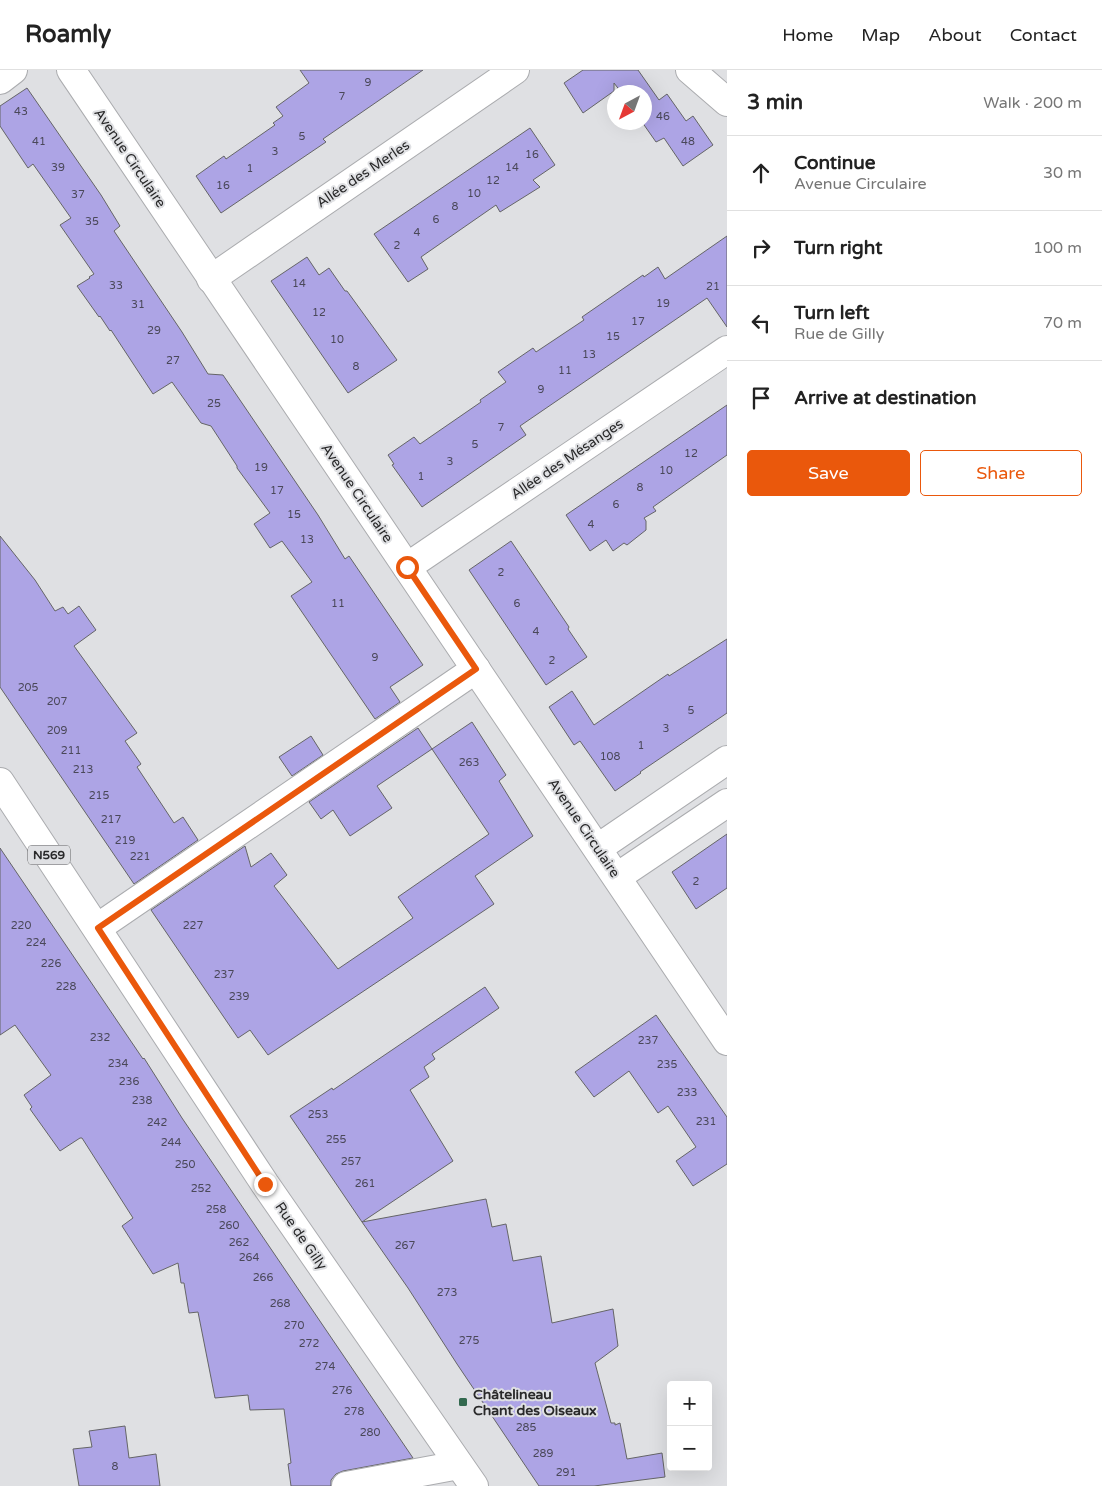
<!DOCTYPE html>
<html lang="en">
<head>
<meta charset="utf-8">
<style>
	:root { --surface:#fff; --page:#f2f2f2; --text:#222; --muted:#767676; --line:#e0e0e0; --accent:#ea580c }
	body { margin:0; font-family:"Varela Round",sans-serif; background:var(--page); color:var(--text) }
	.controls { position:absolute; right:15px; bottom:15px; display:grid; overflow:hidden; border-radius:5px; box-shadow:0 5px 20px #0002 }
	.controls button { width:45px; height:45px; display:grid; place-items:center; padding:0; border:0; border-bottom:1px solid var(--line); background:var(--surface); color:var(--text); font:25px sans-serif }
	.compass { position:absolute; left:607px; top:15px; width:45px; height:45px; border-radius:50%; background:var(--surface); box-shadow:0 5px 20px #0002; rotate:221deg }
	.stop { position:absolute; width:15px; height:15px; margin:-11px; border:4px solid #ea580c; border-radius:50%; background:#fff }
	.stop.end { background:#ea580c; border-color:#fff; box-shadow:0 1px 5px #0008 }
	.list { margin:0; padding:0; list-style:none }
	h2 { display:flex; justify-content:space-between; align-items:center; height:65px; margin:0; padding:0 20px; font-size:21px }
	h2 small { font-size:16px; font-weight:400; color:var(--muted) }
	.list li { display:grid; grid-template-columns:32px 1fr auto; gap:15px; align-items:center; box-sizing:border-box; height:75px; padding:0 20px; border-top:1px solid var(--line) }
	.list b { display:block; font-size:19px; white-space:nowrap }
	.list p { margin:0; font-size:16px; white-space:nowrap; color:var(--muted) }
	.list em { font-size:16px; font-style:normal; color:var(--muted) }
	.actions { display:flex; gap:10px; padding:15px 20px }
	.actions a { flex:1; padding:11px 0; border:1px solid var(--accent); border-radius:5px; text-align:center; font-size:18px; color:var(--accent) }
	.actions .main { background:var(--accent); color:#fff }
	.icon { flex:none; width:28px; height:28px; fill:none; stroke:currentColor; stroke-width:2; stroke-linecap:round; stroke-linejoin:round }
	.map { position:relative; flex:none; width:727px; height:1416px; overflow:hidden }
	header { display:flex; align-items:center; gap:30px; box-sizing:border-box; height:70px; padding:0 25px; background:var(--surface); border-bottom:1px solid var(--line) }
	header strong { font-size:24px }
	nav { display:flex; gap:28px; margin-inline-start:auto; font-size:18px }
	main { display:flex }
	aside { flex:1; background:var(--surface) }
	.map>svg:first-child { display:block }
	.building { fill:#ada4e5; stroke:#656567 }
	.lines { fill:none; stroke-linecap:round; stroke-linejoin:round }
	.minor-casing { stroke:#abacaf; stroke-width:30 }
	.primary-casing { stroke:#abacaf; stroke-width:30 }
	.minor { stroke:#fff; stroke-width:28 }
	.primary { stroke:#fff; stroke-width:28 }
	.route { stroke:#ea580c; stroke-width:6 }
	.poi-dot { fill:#33694f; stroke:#dfe0e3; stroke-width:2 }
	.labels { text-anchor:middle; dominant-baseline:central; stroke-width:4; stroke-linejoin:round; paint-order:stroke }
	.number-label { font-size:11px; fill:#4a4859 }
	.shield { fill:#dfe0e3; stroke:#606062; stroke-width:1 }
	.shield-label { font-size:12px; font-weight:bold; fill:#29292a }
	.street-label { font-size:14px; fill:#29292a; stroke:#dfe0e3 }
	.poi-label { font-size:14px; font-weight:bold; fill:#29292a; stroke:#dfe0e3; text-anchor:start }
</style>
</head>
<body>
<header>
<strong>Roamly</strong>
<nav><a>Home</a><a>Map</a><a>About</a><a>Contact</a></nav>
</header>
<main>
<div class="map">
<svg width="727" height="1416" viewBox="0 0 727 1416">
	<rect width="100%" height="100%" fill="#dfe0e3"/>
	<g class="building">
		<polygon points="300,0 423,0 323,69 326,72 221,143 196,106 224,86 226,89 275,55 273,53 283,46 276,37 309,13"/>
		<polygon points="583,0 638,0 659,30 667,24 686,51 693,46 713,75 683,96 664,68 656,72 642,52 644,52 644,22 621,22 614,13 614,21 583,43 564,13"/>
		<polygon points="27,18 101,125 120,156 114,161 182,262 208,304 223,305 318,445 345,489 349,486 423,595 390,617 400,632 375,649 291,526 312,512 282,471 270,478 254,454 270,443 237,398 237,396 211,356 201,353 172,312 153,324 111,260 110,261 100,246 99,247 77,216 90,208 89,207 94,204 60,155 71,148 33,94 28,98 0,56 0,36"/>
		<polygon points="530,58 555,95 533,110 540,117 500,142 496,135 421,187 428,199 408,212 374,164"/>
		<polygon points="727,166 727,257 707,228 520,356 526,365 422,437 392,395 394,394 388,385 414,367 420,374 481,332 480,330 506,312 498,302 533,278 536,282 584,250 582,247 643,205 644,207 658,197 665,209"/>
		<polygon points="307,187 319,205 329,198 345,221 347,221 397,290 348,323 271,211"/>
		<polygon points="727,335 727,385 653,437 656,441 644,448 646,451 646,460 627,475 624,473 613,481 606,470 590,481 566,445"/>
		<polygon points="0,466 35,510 55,541 63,537 68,544 79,536 96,560 74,576 137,663 125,671 141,694 137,697 174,753 183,747 198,770 134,814 0,617"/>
		<polygon points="511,471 569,557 568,559 587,587 546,615 469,500"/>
		<polygon points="727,569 727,643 640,702 641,703 615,721 580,671 574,675 549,637 572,621 594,655 668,604 669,606"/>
		<polygon points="472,652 506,705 499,711 533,766 475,806 494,834 268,985 250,960 238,968 151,840 245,776 251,797 271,783 287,805 274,816 338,899 413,848 398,827 489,764 432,679"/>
		<polygon points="418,658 432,679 377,716 392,738 350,766 333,740 321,749 309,732"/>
		<polygon points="311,666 323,685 292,706 279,687"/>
		<polygon points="727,764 727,818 696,839 672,802"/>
		<polygon points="0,778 143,989 144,988 182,1048 413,1388 343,1401 336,1404 331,1410 331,1416 291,1416 288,1394 291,1393 284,1339 250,1340 248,1325 215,1328 198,1242 189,1243 184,1213 181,1213 178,1193 153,1204 122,1156 133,1148 82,1068 80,1068 60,1081 30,1039 32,1037 24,1025 51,1005 15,955 0,965"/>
		<polygon points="485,917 499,938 432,984 435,989 424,997 429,1007 410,1020 453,1091 362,1152 290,1046 332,1018 333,1020"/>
		<polygon points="656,945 727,1047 727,1094 693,1116 676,1091 696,1077 668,1036 658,1043 629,1001 594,1027 575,1002"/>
		<polygon points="486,1129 492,1157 506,1154 513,1191 541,1186 552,1253 613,1239 618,1276 595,1293 611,1353 615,1353 615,1355 620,1353 627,1389 662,1383 665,1407 594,1416 539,1416 457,1294 408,1218 362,1152"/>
		<polygon points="125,1356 129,1388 156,1384 160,1416 79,1416 73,1379 92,1377 89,1361"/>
	</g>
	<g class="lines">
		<defs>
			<g id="minor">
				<path d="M71,0C289,324 510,646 727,971"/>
				<polyline points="690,0 727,32"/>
				<polyline points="0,10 13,0"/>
				<polyline points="211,209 515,0"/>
				<polyline points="407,497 727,280"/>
				<polyline points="598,778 727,690"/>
				<polyline points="617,807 727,733"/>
				<polyline points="97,858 476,599"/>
				<polyline points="346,1416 459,1395"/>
			</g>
			<polyline id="primary" points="0,712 265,1114 474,1416"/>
		</defs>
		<use href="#minor" class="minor-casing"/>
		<use href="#primary" class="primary-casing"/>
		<use href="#minor" class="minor"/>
		<use href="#primary" class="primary"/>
	</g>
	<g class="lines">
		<polyline class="route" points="265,1114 98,858 476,599 407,497"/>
	</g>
	<rect class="poi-dot" x="458" y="1327" width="10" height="10" rx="2.5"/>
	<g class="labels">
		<g class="number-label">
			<text x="368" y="12">9</text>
			<text x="342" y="26">7</text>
			<text x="21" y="41">43</text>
			<text x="663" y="46">46</text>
			<text x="302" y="66">5</text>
			<text x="39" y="71">41</text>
			<text x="688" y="71">48</text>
			<text x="275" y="81">3</text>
			<text x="532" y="84">16</text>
			<text x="58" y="97">39</text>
			<text x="512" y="97">14</text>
			<text x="250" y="98">1</text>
			<text x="493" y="110">12</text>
			<text x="223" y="115">16</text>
			<text x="474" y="123">10</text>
			<text x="78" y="124">37</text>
			<text x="455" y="136">8</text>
			<text x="436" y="149">6</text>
			<text x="92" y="151">35</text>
			<text x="417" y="162">4</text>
			<text x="397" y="175">2</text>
			<text x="299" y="213">14</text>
			<text x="116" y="215">33</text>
			<text x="713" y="216">21</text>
			<text x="663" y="233">19</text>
			<text x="138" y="234">31</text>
			<text x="319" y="242">12</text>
			<text x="638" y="251">17</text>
			<text x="154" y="260">29</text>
			<text x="613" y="266">15</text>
			<text x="337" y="269">10</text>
			<text x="589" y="284">13</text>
			<text x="173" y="290">27</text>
			<text x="356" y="296">8</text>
			<text x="565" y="300">11</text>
			<text x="541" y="319">9</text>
			<text x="214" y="333">25</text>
			<text x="501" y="357">7</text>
			<text x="475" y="374">5</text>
			<text x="691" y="383">12</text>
			<text x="450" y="391">3</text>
			<text x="261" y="397">19</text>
			<text x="666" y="400">10</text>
			<text x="421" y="406">1</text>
			<text x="640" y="417">8</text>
			<text x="277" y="420">17</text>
			<text x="616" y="434">6</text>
			<text x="294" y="444">15</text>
			<text x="591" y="454">4</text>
			<text x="307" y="469">13</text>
			<text x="501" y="502">2</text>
			<text x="338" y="533">11</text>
			<text x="517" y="533">6</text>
			<text x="536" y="561">4</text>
			<text x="375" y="587">9</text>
			<text x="552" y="590">2</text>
			<text x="28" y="617">205</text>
			<text x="57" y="631">207</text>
			<text x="691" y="640">5</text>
			<text x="666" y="658">3</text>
			<text x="57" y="660">209</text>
			<text x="641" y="675">1</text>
			<text x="71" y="680">211</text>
			<text x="610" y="686">108</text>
			<text x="469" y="692">263</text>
			<text x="83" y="699">213</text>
			<text x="99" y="725">215</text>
			<text x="111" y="749">217</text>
			<text x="125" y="770">219</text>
			<text x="140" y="786">221</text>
			<text x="696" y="811">2</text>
			<text x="21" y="855">220</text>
			<text x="193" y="855">227</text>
			<text x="36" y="872">224</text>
			<text x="51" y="893">226</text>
			<text x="224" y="904">237</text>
			<text x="66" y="916">228</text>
			<text x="239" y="926">239</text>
			<text x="100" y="967">232</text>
			<text x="648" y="970">237</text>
			<text x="118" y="993">234</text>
			<text x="667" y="994">235</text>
			<text x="129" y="1011">236</text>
			<text x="687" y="1022">233</text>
			<text x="142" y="1030">238</text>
			<text x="318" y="1044">253</text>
			<text x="706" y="1051">231</text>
			<text x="157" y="1052">242</text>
			<text x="336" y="1069">255</text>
			<text x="171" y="1072">244</text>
			<text x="351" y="1091">257</text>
			<text x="185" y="1094">250</text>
			<text x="365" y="1113">261</text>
			<text x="201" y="1118">252</text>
			<text x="216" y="1139">258</text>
			<text x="229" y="1155">260</text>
			<text x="239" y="1172">262</text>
			<text x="405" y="1175">267</text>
			<text x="249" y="1187">264</text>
			<text x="263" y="1207">266</text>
			<text x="447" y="1222">273</text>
			<text x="280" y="1233">268</text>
			<text x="294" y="1255">270</text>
			<text x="469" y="1270">275</text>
			<text x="309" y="1273">272</text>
			<text x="325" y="1296">274</text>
			<text x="342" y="1320">276</text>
			<text x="354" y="1341">278</text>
			<text x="526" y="1357">285</text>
			<text x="370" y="1362">280</text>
			<text x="543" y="1383">289</text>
			<text x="115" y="1396">8</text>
			<text x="566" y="1402">291</text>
		</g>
		<rect class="shield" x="28" y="775.5" width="42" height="19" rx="4"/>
		<g class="shield-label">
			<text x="49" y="785">N569</text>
		</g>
		<g class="street-label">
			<text transform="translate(130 88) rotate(56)">Avenue Circulaire</text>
			<text transform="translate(363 104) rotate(-34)">Allée des Merles</text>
			<text transform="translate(567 389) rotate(-34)">Allée des Mésanges</text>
			<text transform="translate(357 423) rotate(56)">Avenue Circulaire</text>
			<text transform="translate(584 758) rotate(56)">Avenue Circulaire</text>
			<text transform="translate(301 1166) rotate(55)">Rue de Gilly</text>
		</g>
		<g class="poi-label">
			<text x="473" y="1324">Châtelineau<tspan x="473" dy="16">Chant des Oiseaux</tspan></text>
		</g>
	</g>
</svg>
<div class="controls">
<button>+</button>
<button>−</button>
</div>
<svg class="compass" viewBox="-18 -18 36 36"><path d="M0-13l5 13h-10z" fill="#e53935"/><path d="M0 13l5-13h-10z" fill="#767676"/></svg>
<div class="stop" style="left:407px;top:497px"></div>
<div class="stop end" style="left:265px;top:1114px"></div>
</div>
<aside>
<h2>3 min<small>Walk · 200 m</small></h2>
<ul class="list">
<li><svg class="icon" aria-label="ahead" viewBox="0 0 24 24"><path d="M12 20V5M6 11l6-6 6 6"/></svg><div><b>Continue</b><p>Avenue Circulaire</p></div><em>30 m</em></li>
<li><svg class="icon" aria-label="right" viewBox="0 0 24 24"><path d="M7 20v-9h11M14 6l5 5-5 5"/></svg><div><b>Turn right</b></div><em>100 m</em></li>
<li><svg class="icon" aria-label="left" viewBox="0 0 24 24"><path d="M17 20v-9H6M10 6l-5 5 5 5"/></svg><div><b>Turn left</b><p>Rue de Gilly</p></div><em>70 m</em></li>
<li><svg class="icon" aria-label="arrive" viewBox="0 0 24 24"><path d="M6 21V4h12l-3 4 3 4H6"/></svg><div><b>Arrive at destination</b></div></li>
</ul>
<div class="actions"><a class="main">Save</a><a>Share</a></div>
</aside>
</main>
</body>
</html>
